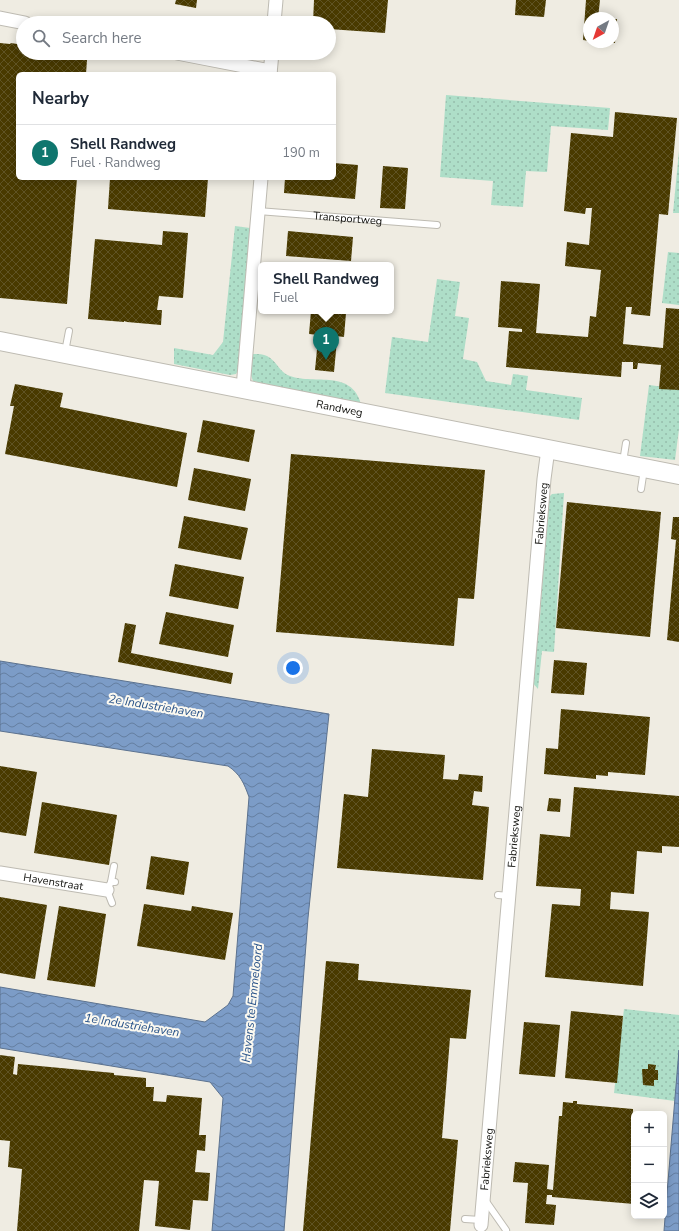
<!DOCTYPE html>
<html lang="en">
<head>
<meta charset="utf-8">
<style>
	:root { --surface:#fff; --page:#f2f2f3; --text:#1f2937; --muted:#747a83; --line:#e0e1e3; --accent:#0f766e }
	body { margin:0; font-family:"Nunito Sans",sans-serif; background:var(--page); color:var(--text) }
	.controls { position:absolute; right:12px; bottom:12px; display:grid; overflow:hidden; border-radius:6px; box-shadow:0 2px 10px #0003 }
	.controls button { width:36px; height:36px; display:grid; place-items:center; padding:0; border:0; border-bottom:1px solid var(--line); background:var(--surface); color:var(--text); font:20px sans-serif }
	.compass { position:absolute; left:583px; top:12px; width:36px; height:36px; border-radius:50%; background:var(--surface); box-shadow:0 2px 10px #0003; rotate:220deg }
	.you { position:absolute; left:293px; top:668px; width:14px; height:14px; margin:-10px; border:3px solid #fff; border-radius:50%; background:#1a73e8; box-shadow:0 0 0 6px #1a73e833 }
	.badge { display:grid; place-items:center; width:26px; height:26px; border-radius:50%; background:var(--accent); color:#fff; font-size:13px; font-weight:700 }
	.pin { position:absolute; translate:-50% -33px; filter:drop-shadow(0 1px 2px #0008) }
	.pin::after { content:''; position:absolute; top:21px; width:14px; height:12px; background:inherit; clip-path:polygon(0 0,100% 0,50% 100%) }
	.popup { position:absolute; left:258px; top:262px; width:136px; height:52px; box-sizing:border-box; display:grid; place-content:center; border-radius:6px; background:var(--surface); filter:drop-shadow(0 1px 3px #0005); font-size:13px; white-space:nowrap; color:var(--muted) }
	.popup b { font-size:15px; color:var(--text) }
	.popup::after { content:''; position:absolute; left:50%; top:100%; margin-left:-8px; border:8px solid transparent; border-top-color:var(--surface) }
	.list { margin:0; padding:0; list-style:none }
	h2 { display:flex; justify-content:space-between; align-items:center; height:52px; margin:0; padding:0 16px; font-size:17px }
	h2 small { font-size:13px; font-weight:400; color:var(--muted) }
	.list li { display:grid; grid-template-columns:26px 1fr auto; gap:12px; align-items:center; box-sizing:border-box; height:56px; padding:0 16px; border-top:1px solid var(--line) }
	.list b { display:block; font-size:15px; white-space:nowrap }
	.list p { margin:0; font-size:13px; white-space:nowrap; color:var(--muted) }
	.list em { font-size:13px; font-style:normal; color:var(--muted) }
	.icon { flex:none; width:22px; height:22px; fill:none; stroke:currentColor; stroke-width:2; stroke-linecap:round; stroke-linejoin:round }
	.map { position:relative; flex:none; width:679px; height:1231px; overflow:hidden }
	.search { position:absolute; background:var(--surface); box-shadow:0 2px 10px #0003; left:16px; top:16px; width:320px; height:44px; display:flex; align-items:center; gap:10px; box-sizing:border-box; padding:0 14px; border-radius:22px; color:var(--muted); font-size:15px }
	.panel { position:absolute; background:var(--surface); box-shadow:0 2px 10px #0003; left:16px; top:72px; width:320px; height:108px; border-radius:6px }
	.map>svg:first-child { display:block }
	.grass { fill:url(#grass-dots) }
	.water { fill:url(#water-waves); stroke:#5c728f }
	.building { fill:url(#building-cross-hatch) }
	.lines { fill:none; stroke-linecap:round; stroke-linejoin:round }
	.lane-casing { stroke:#bebbb2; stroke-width:8 }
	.street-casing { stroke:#bebbb2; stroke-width:15 }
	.secondary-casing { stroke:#bebbb2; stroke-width:20 }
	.lane { stroke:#fff; stroke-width:6 }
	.street { stroke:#fff; stroke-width:13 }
	.secondary { stroke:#fff; stroke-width:18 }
	.labels { text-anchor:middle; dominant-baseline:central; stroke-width:4; stroke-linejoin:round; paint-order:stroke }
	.street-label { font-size:11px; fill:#10100c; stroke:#fcf9f0 }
	.water-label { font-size:12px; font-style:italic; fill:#265188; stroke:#fcf9f0 }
</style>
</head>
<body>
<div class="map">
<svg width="679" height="1231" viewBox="0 0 679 1231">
	<defs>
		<pattern id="grass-dots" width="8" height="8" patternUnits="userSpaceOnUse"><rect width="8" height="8" fill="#aedec8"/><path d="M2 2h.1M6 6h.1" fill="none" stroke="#95bdab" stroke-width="1.8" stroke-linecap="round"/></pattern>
		<pattern id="water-waves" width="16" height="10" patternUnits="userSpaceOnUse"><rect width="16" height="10" fill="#7c9cc7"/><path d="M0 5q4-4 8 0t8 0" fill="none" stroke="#647ea0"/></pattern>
		<pattern id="building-cross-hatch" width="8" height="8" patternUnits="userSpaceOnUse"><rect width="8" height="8" fill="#493a00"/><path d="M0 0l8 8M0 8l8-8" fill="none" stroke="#5f5324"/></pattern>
	</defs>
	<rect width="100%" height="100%" fill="#efece2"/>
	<g class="grass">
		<polygon points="446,95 610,108 608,130 551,126 547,172 526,171 523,207 491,205 493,181 440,177"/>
		<polygon points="679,151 679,213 673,213"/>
		<polygon points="235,226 250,228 240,367 236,374 230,375 174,364 174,348 213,355 223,342"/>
		<polygon points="668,252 679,253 679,305 662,303"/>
		<polygon points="437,279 460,282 455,316 469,318 463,359 477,362 486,381 511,385 513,374 528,376 526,390 582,398 579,420 385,393 392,337 428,342"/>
		<path d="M252,354C257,354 263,354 267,356C276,360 280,373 290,376C316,385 351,369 361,404L253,381L251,375Z"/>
		<polygon points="649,385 679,389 679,429 675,460 640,456"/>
		<polygon points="564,493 554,652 542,651 538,689 532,682 540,617 548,498 552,494"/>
		<polygon points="624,1009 679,1015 679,1050 675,1101 614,1093"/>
	</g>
	<g class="water">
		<path d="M0,661L329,714L308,918L284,1231H212L223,1098L210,1082L0,1048V987L205,1022L228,1005L233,996L249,797C244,783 240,774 228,766L0,731Z"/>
		<polygon points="679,1050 679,1231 664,1231 666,1205"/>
	</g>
	<g class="building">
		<polygon points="176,0 197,0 196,8 175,4"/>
		<polygon points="314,0 388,0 385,33 329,29 329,23 313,23"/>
		<polygon points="516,0 546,0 544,17 515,15"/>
		<polygon points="586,0 600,0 598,18 589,18 589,41 583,40"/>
		<polygon points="613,19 617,19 615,43 613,43"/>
		<polygon points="0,43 10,44 11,43 23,45 23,53 30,53 30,57 39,57 39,56 87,60 86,74 18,74 18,178 77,178 67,304 0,298"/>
		<polygon points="615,112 677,118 668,215 659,214 650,316 631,314 632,307 626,307 623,344 663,348 666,308 679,309 679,390 659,389 661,365 638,363 637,369 633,369 633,362 622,362 621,377 506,367 509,331 522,332 522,329 498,327 501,281 540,284 536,333 588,337 590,316 596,317 601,270 565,266 567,242 589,245 592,208 586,208 585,214 564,211 571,133 613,137"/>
		<polygon points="334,163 358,165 355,199 284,193 285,178 334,178"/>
		<polygon points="383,166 408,168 405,209 380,208"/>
		<polygon points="110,178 208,178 205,217 108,209"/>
		<polygon points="163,231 188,233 183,298 159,296 157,310 162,310 161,325 127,322 124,321 124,322 88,319 95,239 162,245"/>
		<polygon points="288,231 353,237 351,261 286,256"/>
		<polygon points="311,311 333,311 346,313 344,337 336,336 335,340 337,340 334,372 315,370 318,339 318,335 309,334"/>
		<polygon points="15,384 63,393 60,407 187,433 177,487 5,454 14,406 10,406"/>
		<polygon points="203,420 255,430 249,462 197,452"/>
		<polygon points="291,454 485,470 474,599 458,598 454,646 276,632"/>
		<polygon points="194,468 251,479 245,511 188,500"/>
		<polygon points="567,502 661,512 650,637 556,628"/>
		<polygon points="184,516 248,528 241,560 178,548"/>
		<polygon points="673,517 679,517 679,642 667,640 676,540 671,539"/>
		<polygon points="175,564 244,577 238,609 169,596"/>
		<polygon points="166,612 234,625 228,657 159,644"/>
		<polygon points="125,623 136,625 131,653 233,673 231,684 118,662"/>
		<polygon points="554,660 587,663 584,695 551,693"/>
		<polygon points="561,709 650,717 645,775 608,772 608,776 596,775 596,779 544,774 546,748 558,749"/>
		<polygon points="372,749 445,755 443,779 458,780 459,774 483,776 482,792 474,791 472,805 489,807 483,880 337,868 344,794 368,797"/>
		<polygon points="0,766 37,772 26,836 0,832"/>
		<polygon points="574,787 679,796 679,847 662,846 662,853 637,851 634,894 611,892 610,909 649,912 643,986 545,977 552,904 580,906 581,889 536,886 540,834 570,837"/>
		<polygon points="549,798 561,799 560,812 547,811"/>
		<polygon points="42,802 117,815 109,865 34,853"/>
		<polygon points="151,856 189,862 184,895 146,889"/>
		<polygon points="0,897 47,905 35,979 0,973"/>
		<polygon points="144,904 191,911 192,906 233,913 225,960 137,946"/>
		<polygon points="59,906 106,914 95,987 47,980"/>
		<polygon points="326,961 359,964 358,980 471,990 466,1039 450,1038 442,1138 458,1140 450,1231 303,1231"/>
		<polygon points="571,1011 623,1016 617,1083 565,1078"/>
		<polygon points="524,1022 560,1025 555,1077 519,1074"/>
		<polygon points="0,1055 15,1057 13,1074 17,1075 18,1064 114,1073 114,1075 146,1078 146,1087 154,1087 153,1101 166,1102 167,1095 202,1098 199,1135 206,1135 205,1151 197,1150 195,1172 210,1173 208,1201 193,1200 190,1230 155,1226 159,1181 144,1180 139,1231 17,1231 22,1169 8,1167 10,1141 0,1140"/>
		<polygon points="648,1064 656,1065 655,1070 658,1070 658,1080 654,1080 654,1086 643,1085 642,1069 648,1069"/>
		<polygon points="573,1101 577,1101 577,1104 633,1109 634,1204 552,1197 552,1195 547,1195 546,1204 556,1205 554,1225 525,1223 528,1183 513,1182 515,1162 549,1165 547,1189 553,1190 559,1116 562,1116 563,1102 573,1103"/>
	</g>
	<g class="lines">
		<defs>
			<g id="lane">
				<path id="s1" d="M258,211L437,225"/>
				<polyline points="65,352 69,331"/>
				<polyline points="623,462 626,443"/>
				<polyline points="641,489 644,469"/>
				<polyline points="111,882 114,866"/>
				<polyline points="498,895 509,896"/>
				<polyline points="112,903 107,890 111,882 115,882"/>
				<polyline points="485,1200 506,1230"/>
				<polyline points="465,1219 481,1220"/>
			</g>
			<g id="street">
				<polyline points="0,18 25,23"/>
				<polyline points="274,23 276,0"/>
				<polyline points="177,53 270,71"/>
				<polyline points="270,74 272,53"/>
				<polyline points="243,388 261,178"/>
				<path id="s2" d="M0,873L107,890"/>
				<path id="s3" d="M481,1225L544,479L548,449"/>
			</g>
			<g id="secondary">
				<path id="s4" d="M0,341L679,475"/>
			</g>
		</defs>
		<use href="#lane" class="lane-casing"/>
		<use href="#street" class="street-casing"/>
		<use href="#secondary" class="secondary-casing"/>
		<use href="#lane" class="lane"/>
		<use href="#street" class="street"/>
		<use href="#secondary" class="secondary"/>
	</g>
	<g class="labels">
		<g class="street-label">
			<text stroke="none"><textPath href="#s1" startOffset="90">Transportweg</textPath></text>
			<text stroke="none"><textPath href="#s4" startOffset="346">Randweg</textPath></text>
			<text stroke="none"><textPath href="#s3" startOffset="714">Fabrieksweg</textPath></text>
			<text stroke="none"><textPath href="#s3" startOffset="390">Fabrieksweg</textPath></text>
			<text stroke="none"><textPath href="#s2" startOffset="54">Havenstraat</textPath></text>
			<text stroke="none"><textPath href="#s3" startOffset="66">Fabrieksweg</textPath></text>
		</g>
		<g class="water-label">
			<text transform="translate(156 706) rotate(9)">2e Industriehaven</text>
			<text transform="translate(252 1003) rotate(-84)">Havens te Emmeloord</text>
			<text transform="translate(132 1025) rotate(9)">1e Industriehaven</text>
		</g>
	</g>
</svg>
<div class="controls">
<button>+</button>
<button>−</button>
<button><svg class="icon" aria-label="layers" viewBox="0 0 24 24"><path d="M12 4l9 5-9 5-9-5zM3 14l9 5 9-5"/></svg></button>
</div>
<svg class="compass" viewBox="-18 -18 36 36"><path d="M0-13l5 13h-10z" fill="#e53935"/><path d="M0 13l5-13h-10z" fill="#747a83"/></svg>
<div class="you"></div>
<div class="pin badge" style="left:326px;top:360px">1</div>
<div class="popup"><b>Shell Randweg</b>Fuel</div>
<div class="search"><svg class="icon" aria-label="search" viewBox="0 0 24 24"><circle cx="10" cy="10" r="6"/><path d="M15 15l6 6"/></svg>Search here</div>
<section class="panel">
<h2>Nearby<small></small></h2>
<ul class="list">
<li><span class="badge">1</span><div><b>Shell Randweg</b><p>Fuel · Randweg</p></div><em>190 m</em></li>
</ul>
</section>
</div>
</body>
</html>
